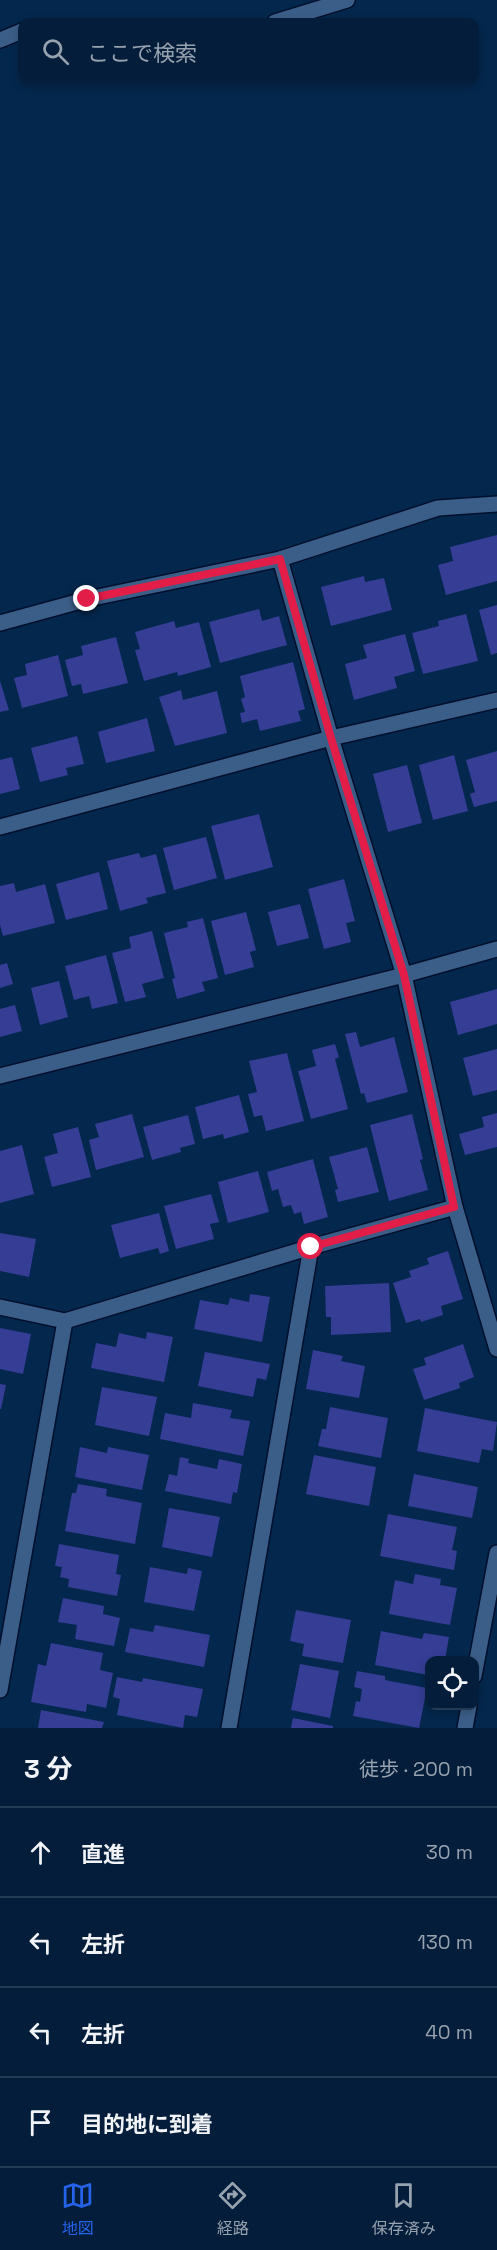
<!DOCTYPE html>
<html lang="ja">
<head>
<meta charset="utf-8">
<style>
	:root { --surface:#031d3a; --page:#0d2642; --text:#f1f3f6; --muted:#97a2af; --line:#243b54; --accent:#2563eb }
	body { margin:0; font-family:"Space Grotesk","Noto Sans JP",sans-serif; background:var(--page); color:var(--text) }
	.controls { position:absolute; right:18px; bottom:18px; display:grid; overflow:hidden; border-radius:12px; box-shadow:0 3px 9px #0003 }
	.controls button { width:54px; height:54px; display:grid; place-items:center; padding:0; border:0; border-bottom:2px solid var(--line); background:var(--surface); color:var(--text); font:30px sans-serif }
	.stop { position:absolute; width:18px; height:18px; margin:-14px; border:4px solid #e11d48; border-radius:50%; background:#fff }
	.stop.end { background:#e11d48; border-color:#fff; box-shadow:0 2px 6px #0008 }
	.list { margin:0; padding:0; list-style:none }
	h2 { display:flex; justify-content:space-between; align-items:center; height:78px; margin:0; padding:0 24px; font-size:26px }
	h2 small { font-size:20px; font-weight:400; color:var(--muted) }
	.list li { display:grid; grid-template-columns:39px 1fr auto; gap:18px; align-items:center; box-sizing:border-box; height:90px; padding:0 24px; border-top:2px solid var(--line) }
	.list b { display:block; font-size:22px; white-space:nowrap }
	.list em { font-size:20px; font-style:normal; color:var(--muted) }
	.icon { flex:none; width:33px; height:33px; fill:none; stroke:currentColor; stroke-width:2; stroke-linecap:round; stroke-linejoin:round }
	.map { position:relative; flex:none; width:497px; height:1728px; overflow:hidden }
	.search { position:absolute; background:var(--surface); box-shadow:0 3px 9px #0003; left:18px; right:18px; top:18px; height:66px; display:flex; align-items:center; gap:15px; box-sizing:border-box; padding:0 21px; border-radius:12px; color:var(--muted); font-size:22px }
	.sheet { height:438px; background:var(--surface) }
	nav { display:flex; justify-content:space-around; align-items:center; box-sizing:border-box; height:84px; border-top:2px solid var(--line); background:var(--surface); font-size:16px; color:var(--muted) }
	nav a { display:grid; justify-items:center; gap:3px }
	nav .on { color:var(--accent) }
	.map>svg:first-child { display:block }
	.building { fill:#353d95 }
	.lines { fill:none; stroke-linecap:round; stroke-linejoin:round }
	.minor-casing { stroke:#000f2b; stroke-width:18 }
	.minor { stroke:#3b5e88; stroke-width:15 }
	.route { stroke:#e11d48; stroke-width:8 }
</style>
</head>
<body>
<div class="map">
<svg width="497" height="1728" viewBox="0 0 497 1728">
	<rect width="100%" height="100%" fill="#04274d"/>
	<g class="building">
		<polygon points="497,535 497,581 446,595 438,565 453,561 450,547"/>
		<polygon points="364,576 365,582 384,578 392,610 331,626 321,587"/>
		<polygon points="497,605 497,653 491,655 479,610"/>
		<polygon points="259,609 262,621 279,616 287,645 220,663 209,622"/>
		<polygon points="466,614 478,661 423,674 412,633 439,626 438,621"/>
		<polygon points="174,621 176,628 199,622 211,667 178,676 177,672 144,681 135,650 140,649 135,632"/>
		<polygon points="405,634 415,671 394,677 397,688 354,700 345,664 367,658 363,645"/>
		<polygon points="116,637 128,683 83,694 81,684 72,686 65,660 83,655 81,646"/>
		<polygon points="58,655 68,696 22,708 14,678 27,675 25,664"/>
		<polygon points="293,662 305,709 298,711 301,721 260,731 257,719 242,723 240,713 245,712 241,699 245,697 240,676"/>
		<polygon points="0,681 9,710 0,712"/>
		<polygon points="181,690 183,700 217,691 227,733 175,746 159,697"/>
		<polygon points="147,718 155,751 106,763 98,732"/>
		<polygon points="77,736 84,764 66,768 68,775 40,782 31,748"/>
		<polygon points="497,751 497,801 474,807 470,794 475,792 466,760"/>
		<polygon points="454,755 468,811 433,820 419,765"/>
		<polygon points="12,757 20,789 0,794 0,760"/>
		<polygon points="407,765 422,823 388,832 373,774"/>
		<polygon points="259,814 273,867 225,880 211,826"/>
		<polygon points="206,837 217,878 174,890 163,848"/>
		<polygon points="139,853 141,858 156,854 166,893 146,898 148,903 120,911 107,861"/>
		<polygon points="99,872 108,909 66,920 56,884"/>
		<polygon points="344,879 355,921 346,923 351,942 324,949 308,889"/>
		<polygon points="14,883 16,892 45,884 55,923 3,936 0,925 0,886"/>
		<polygon points="300,904 309,938 277,946 268,912"/>
		<polygon points="246,912 256,950 250,952 254,967 225,975 211,921"/>
		<polygon points="203,918 218,978 202,982 205,991 177,999 172,979 175,978 164,933 188,927 187,922"/>
		<polygon points="152,931 164,978 142,984 146,997 125,1002 112,953 131,948 129,937"/>
		<polygon points="106,955 118,1003 92,1009 89,996 74,1000 65,966"/>
		<polygon points="7,963 13,984 0,988 0,965"/>
		<polygon points="59,981 68,1017 40,1025 31,988"/>
		<polygon points="497,989 497,1024 458,1035 450,1002"/>
		<polygon points="15,1005 22,1031 0,1037 0,1009"/>
		<polygon points="356,1032 360,1047 394,1037 408,1092 367,1103 364,1093 361,1094 345,1034"/>
		<polygon points="335,1044 339,1057 335,1059 348,1109 311,1119 298,1071 316,1066 312,1050"/>
		<polygon points="497,1049 497,1090 473,1096 463,1058"/>
		<polygon points="287,1053 304,1121 266,1131 262,1115 254,1117 248,1094 257,1092 249,1061"/>
		<polygon points="239,1095 249,1132 224,1139 223,1134 203,1139 195,1107"/>
		<polygon points="497,1113 497,1147 465,1155 459,1134 484,1127 482,1117"/>
		<polygon points="132,1114 144,1157 96,1170 89,1140 99,1137 95,1124"/>
		<polygon points="412,1114 423,1159 420,1160 428,1190 389,1201 370,1125"/>
		<polygon points="188,1115 195,1144 180,1148 181,1152 152,1160 143,1127"/>
		<polygon points="78,1127 91,1177 52,1187 44,1157 58,1153 53,1134"/>
		<polygon points="22,1145 34,1194 0,1203 0,1151"/>
		<polygon points="367,1147 379,1192 338,1202 335,1190 338,1189 329,1157"/>
		<polygon points="313,1159 328,1217 304,1224 301,1212 294,1214 291,1205 283,1207 278,1189 272,1191 267,1172"/>
		<polygon points="258,1171 269,1212 228,1223 218,1182"/>
		<polygon points="211,1194 219,1222 210,1224 214,1239 176,1249 164,1206"/>
		<polygon points="159,1213 169,1251 160,1254 158,1248 120,1258 111,1225"/>
		<polygon points="0,1233 36,1239 29,1277 0,1271"/>
		<polygon points="448,1251 463,1299 441,1306 443,1315 421,1322 420,1319 406,1323 393,1283 411,1277 409,1271 429,1264 427,1258"/>
		<polygon points="389,1283 391,1332 331,1335 331,1317 326,1317 325,1286"/>
		<polygon points="250,1294 270,1297 262,1342 194,1329 200,1300 228,1305 230,1298 249,1302"/>
		<polygon points="0,1328 31,1334 23,1374 0,1369"/>
		<polygon points="147,1332 173,1337 164,1382 91,1368 96,1343 116,1347 119,1333 146,1339"/>
		<polygon points="463,1344 474,1377 459,1383 460,1388 424,1400 413,1369 426,1365 424,1358"/>
		<polygon points="313,1350 343,1356 341,1361 365,1366 359,1398 306,1389"/>
		<polygon points="205,1352 270,1364 266,1380 257,1378 253,1397 198,1386"/>
		<polygon points="0,1384 6,1385 1,1409 0,1409"/>
		<polygon points="102,1387 157,1397 149,1436 95,1425"/>
		<polygon points="193,1403 232,1410 230,1418 250,1421 243,1456 160,1439 165,1413 191,1418"/>
		<polygon points="330,1407 388,1418 381,1458 318,1446 322,1429 326,1429"/>
		<polygon points="425,1408 497,1422 493,1451 482,1449 479,1463 417,1451"/>
		<polygon points="80,1447 107,1453 108,1447 149,1455 142,1490 75,1477"/>
		<polygon points="314,1455 376,1467 369,1506 306,1494"/>
		<polygon points="180,1457 189,1459 188,1463 217,1469 219,1459 242,1464 237,1493 233,1492 231,1504 165,1491 169,1474 177,1476"/>
		<polygon points="414,1474 478,1487 472,1518 408,1506"/>
		<polygon points="78,1484 107,1489 106,1496 142,1503 135,1544 65,1531 72,1493 76,1493"/>
		<polygon points="169,1508 220,1517 212,1557 162,1547"/>
		<polygon points="388,1514 457,1527 452,1550 457,1551 454,1570 380,1556"/>
		<polygon points="59,1544 119,1555 116,1574 121,1575 117,1596 68,1587 69,1579 60,1577 62,1567 55,1566"/>
		<polygon points="150,1567 187,1574 188,1568 202,1571 194,1611 144,1602"/>
		<polygon points="415,1574 441,1579 440,1585 457,1588 450,1625 389,1614 395,1580 413,1584"/>
		<polygon points="63,1598 104,1606 103,1614 120,1618 114,1646 75,1639 77,1625 58,1622"/>
		<polygon points="296,1610 351,1620 343,1663 302,1656 304,1644 290,1641"/>
		<polygon points="155,1625 210,1635 204,1667 125,1652 130,1628 153,1632"/>
		<polygon points="381,1631 422,1639 424,1633 449,1637 445,1660 430,1660 428,1675 375,1665"/>
		<polygon points="51,1643 103,1653 100,1670 113,1673 106,1708 87,1704 86,1712 31,1702 38,1664 46,1666"/>
		<polygon points="300,1664 339,1671 330,1718 291,1710"/>
		<polygon points="357,1671 385,1676 385,1680 427,1688 419,1728 353,1716 356,1701 360,1702 362,1689 354,1687"/>
		<polygon points="117,1677 142,1682 143,1678 203,1689 197,1717 185,1715 183,1728 117,1715 120,1699 113,1697"/>
		<polygon points="41,1710 104,1722 102,1728 38,1728"/>
		<polygon points="293,1718 333,1726 333,1728 291,1728"/>
	</g>
	<g class="lines">
		<defs>
			<g id="minor">
				<polyline points="275,22 347,0"/>
				<polyline points="0,40 22,31"/>
				<polyline points="280,559 331,738 404,975 455,1207 497,1349"/>
				<polyline points="0,623 88,599 280,559 438,508 497,504"/>
				<polyline points="0,827 331,738 497,700"/>
				<polyline points="0,1076 404,975 497,949"/>
				<polyline points="0,1307 65,1321 0,1690"/>
				<polyline points="65,1321 311,1247 455,1207"/>
				<polyline points="474,1676 497,1553"/>
				<polyline points="229,1728 311,1247"/>
				<polyline points="465,1728 469,1706"/>
			</g>
		</defs>
		<use href="#minor" class="minor-casing"/>
		<use href="#minor" class="minor"/>
	</g>
	<g class="lines">
		<polyline class="route" points="87,599 280,559 331,738 404,975 454,1207 311,1247"/>
	</g>
</svg>
<div class="controls">
<button><svg class="icon" aria-label="locate" viewBox="0 0 24 24"><circle cx="12" cy="12" r="6"/><path d="M12 2v4M12 18v4M2 12h4M18 12h4"/></svg></button>
</div>
<div class="stop" style="left:311px;top:1247px"></div>
<div class="stop end" style="left:87px;top:599px"></div>
<div class="search"><svg class="icon" aria-label="search" viewBox="0 0 24 24"><circle cx="10" cy="10" r="6"/><path d="M15 15l6 6"/></svg>ここで検索</div>
</div>
<section class="sheet">
<h2>3 分<small>徒歩 · 200 m</small></h2>
<ul class="list">
<li><svg class="icon" aria-label="ahead" viewBox="0 0 24 24"><path d="M12 20V5M6 11l6-6 6 6"/></svg><div><b>直進</b></div><em>30 m</em></li>
<li><svg class="icon" aria-label="left" viewBox="0 0 24 24"><path d="M17 20v-9H6M10 6l-5 5 5 5"/></svg><div><b>左折</b></div><em>130 m</em></li>
<li><svg class="icon" aria-label="left" viewBox="0 0 24 24"><path d="M17 20v-9H6M10 6l-5 5 5 5"/></svg><div><b>左折</b></div><em>40 m</em></li>
<li><svg class="icon" aria-label="arrive" viewBox="0 0 24 24"><path d="M6 21V4h12l-3 4 3 4H6"/></svg><div><b>目的地に到着</b></div></li>
</ul>
</section>
<nav>
<a class="on"><svg class="icon" aria-label="map" viewBox="0 0 24 24"><path d="M3 6l6-2 6 2 6-2v14l-6 2-6-2-6 2zM9 4v14M15 6v14"/></svg>地図</a>
<a><svg class="icon" aria-label="directions" viewBox="0 0 24 24"><path d="M12 3l9 9-9 9-9-9zM9 14v-3h6M13 9l2 2-2 2"/></svg>経路</a>
<a><svg class="icon" aria-label="saved" viewBox="0 0 24 24"><path d="M7 4h10v16l-5-4-5 4z"/></svg>保存済み</a>
</nav>
</body>
</html>
